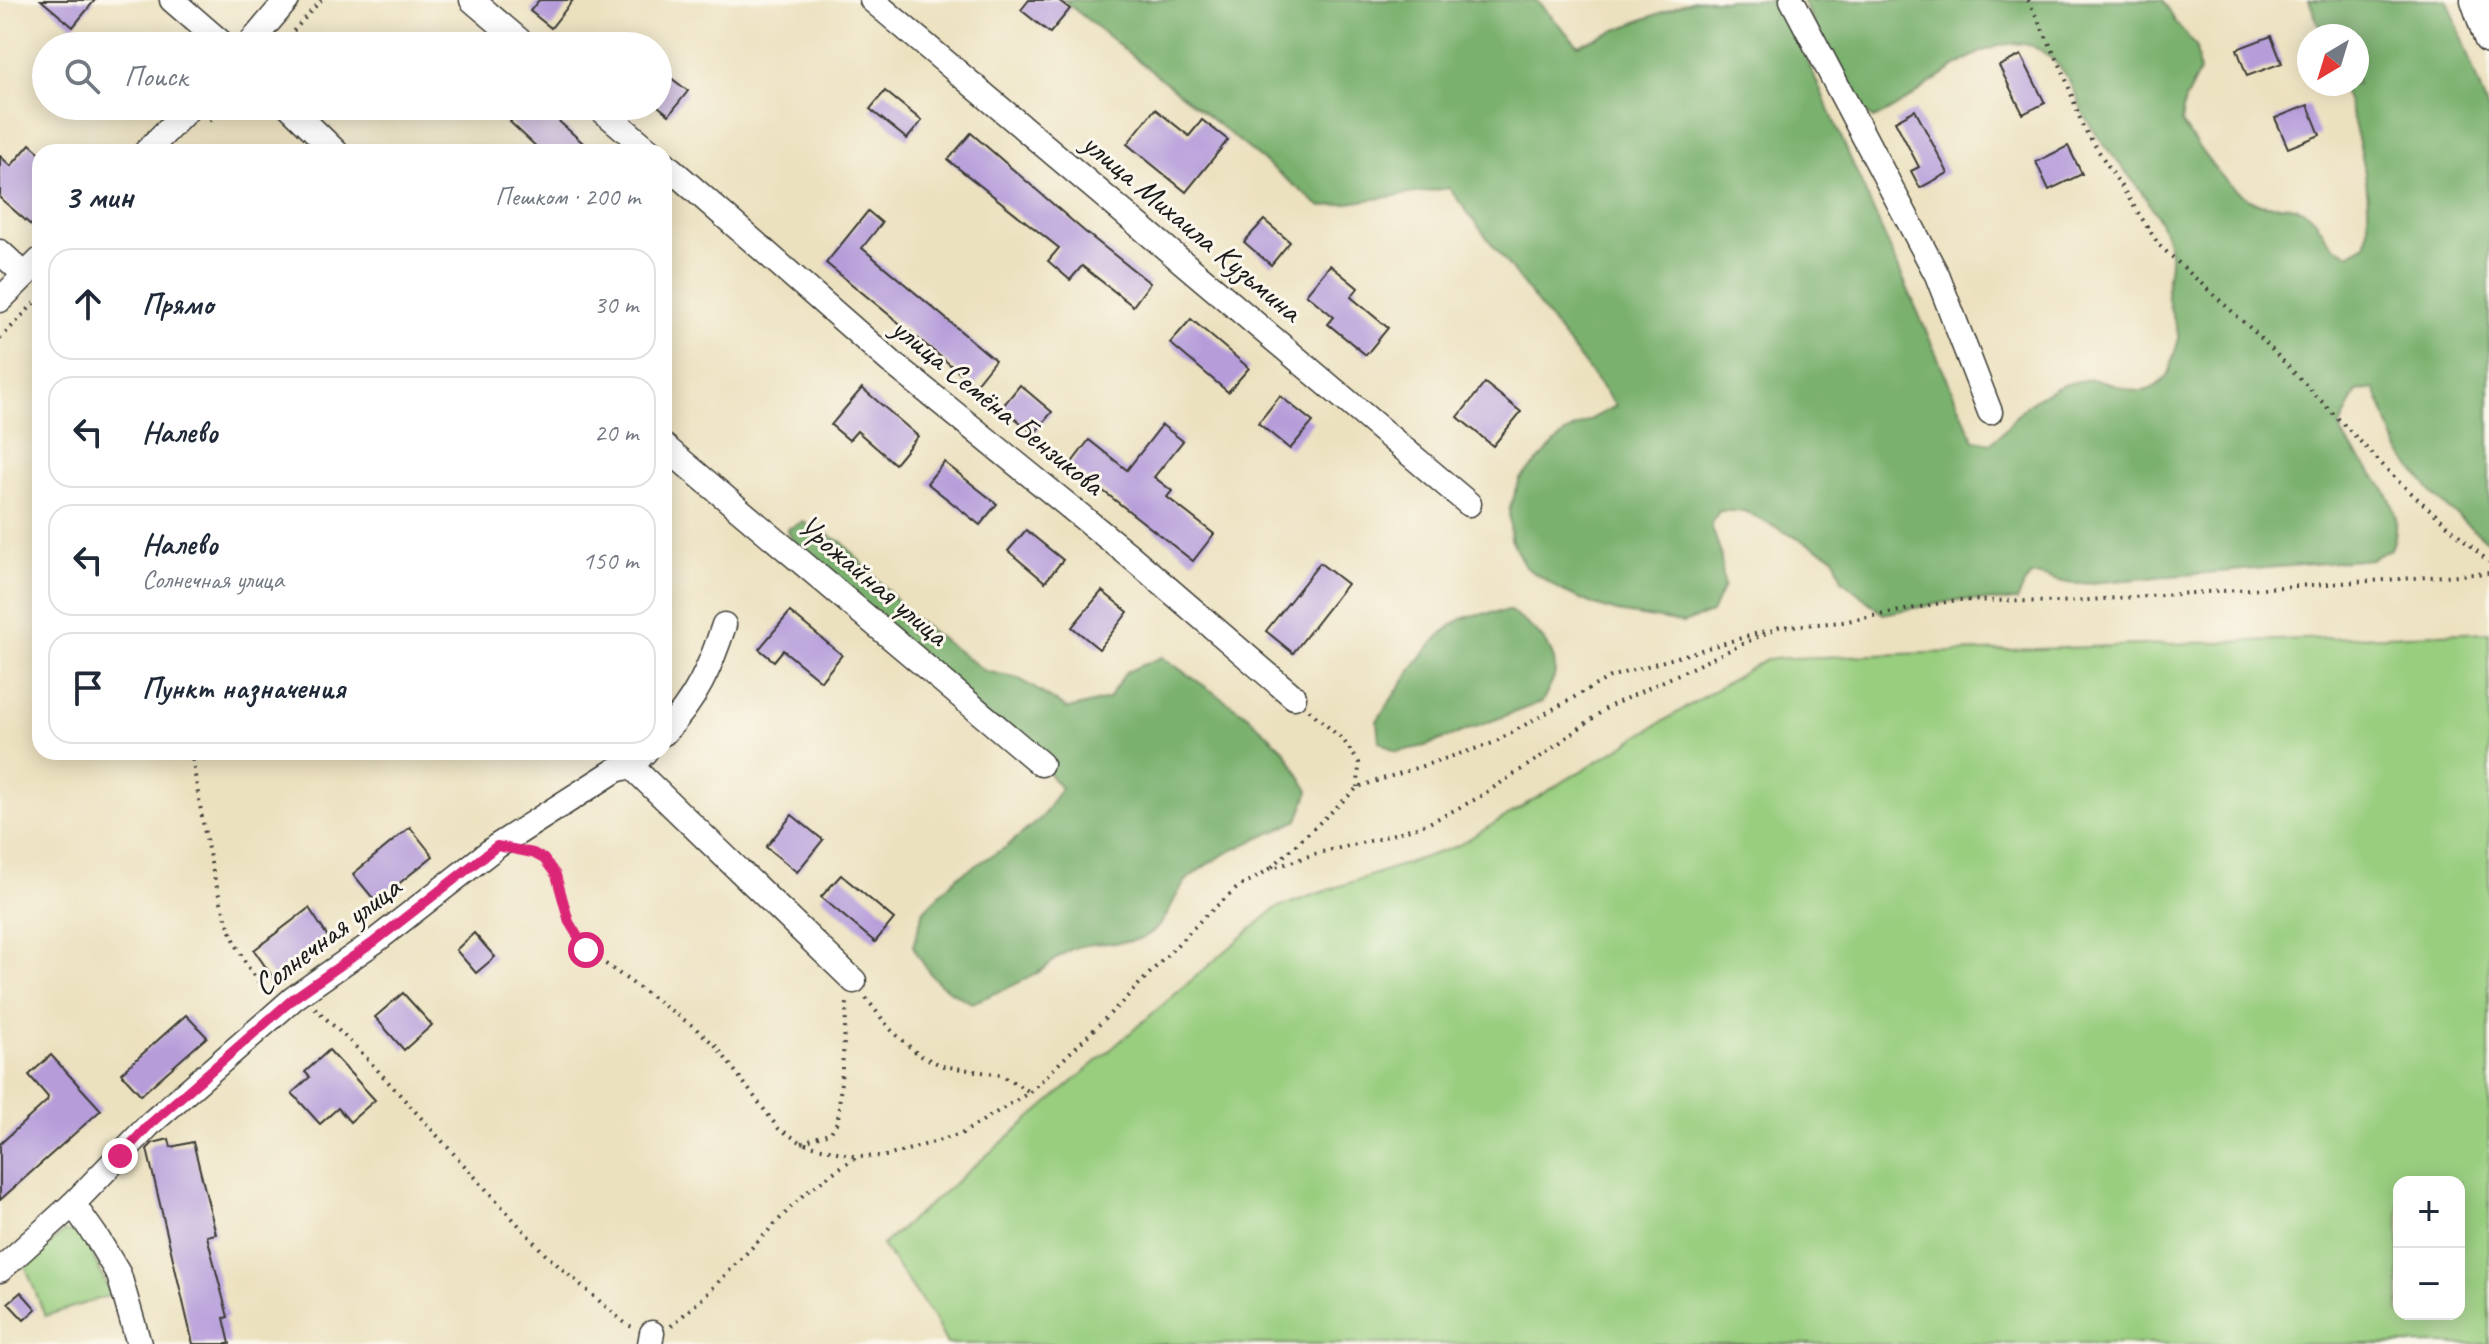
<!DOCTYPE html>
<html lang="ru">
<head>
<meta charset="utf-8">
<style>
	:root { --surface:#fff; --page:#f6f6f7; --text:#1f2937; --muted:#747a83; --line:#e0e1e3 }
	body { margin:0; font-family:Caveat,sans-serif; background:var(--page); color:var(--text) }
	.controls { position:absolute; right:24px; bottom:24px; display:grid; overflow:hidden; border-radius:16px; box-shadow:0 4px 20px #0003 }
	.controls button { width:72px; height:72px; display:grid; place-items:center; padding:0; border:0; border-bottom:2px solid var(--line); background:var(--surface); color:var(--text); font:40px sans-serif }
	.compass { position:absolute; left:2297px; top:24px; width:72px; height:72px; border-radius:50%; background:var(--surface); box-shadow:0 4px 20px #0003; rotate:218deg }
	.stop { position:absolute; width:24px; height:24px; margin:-18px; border:6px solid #db2777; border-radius:50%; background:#fff }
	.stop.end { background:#db2777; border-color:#fff; box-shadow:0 2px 8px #0008 }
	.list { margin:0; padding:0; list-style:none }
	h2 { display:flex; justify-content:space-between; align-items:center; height:104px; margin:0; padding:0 32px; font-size:34px }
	h2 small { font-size:26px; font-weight:400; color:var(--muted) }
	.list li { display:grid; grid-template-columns:52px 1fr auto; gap:24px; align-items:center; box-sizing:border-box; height:112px; margin:0 16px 16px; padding:0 16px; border:2px solid var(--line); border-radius:24px }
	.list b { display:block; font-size:30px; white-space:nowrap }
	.list p { margin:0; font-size:26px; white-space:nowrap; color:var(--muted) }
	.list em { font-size:26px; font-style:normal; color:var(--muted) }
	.icon { flex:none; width:44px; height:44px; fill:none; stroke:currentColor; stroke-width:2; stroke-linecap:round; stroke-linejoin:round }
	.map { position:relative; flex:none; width:2489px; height:1344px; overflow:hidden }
	.search { position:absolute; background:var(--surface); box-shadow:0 4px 20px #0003; left:32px; top:32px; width:640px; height:88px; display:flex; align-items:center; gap:20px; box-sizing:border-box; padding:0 28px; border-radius:44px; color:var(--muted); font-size:30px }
	.panel { position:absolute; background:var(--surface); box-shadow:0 4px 20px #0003; left:32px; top:144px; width:640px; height:616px; border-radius:24px }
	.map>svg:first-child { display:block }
	.green { fill:#99ce7f; stroke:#5a754e; stroke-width:2; fill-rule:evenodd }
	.forest { fill:#7ab16e; stroke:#4b6645; stroke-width:2 }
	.building { fill:#b69dda }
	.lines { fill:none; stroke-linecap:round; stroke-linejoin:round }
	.minor-casing { stroke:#3b3a34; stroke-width:27 }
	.major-casing { stroke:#3b3a34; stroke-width:33 }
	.path { stroke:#3b3a34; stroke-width:4; stroke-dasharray:2 6; stroke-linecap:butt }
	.minor { stroke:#fff; stroke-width:24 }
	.major { stroke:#fff; stroke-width:30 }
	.route { stroke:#db2777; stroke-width:10 }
	.labels { text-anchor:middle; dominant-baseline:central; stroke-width:6; stroke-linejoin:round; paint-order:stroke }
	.street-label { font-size:32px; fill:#1c1c1c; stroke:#fbf7ec }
</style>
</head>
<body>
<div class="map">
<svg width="2489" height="1344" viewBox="0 0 2489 1344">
	<rect width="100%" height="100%" fill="#fbf7ec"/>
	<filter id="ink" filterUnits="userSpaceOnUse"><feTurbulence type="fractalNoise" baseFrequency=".0125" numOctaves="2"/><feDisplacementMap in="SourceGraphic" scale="16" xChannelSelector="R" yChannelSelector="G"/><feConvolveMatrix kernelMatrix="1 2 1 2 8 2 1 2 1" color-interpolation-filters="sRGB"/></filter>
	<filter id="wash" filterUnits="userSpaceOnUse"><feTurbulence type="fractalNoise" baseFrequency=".006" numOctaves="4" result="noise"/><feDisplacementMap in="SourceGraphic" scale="32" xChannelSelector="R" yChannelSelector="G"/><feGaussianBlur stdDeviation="1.8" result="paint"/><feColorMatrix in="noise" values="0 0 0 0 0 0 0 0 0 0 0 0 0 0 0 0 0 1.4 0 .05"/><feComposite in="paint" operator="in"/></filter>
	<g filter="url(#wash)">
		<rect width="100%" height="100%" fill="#ece1bf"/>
		<g class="green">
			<path d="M2489,632V1344H947L932,1315L882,1245L1276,908L1457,846L1766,659ZM2399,1182H2459V1314H2399Z"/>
			<polygon points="63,1232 75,1232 86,1241 111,1295 45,1316 25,1265"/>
		</g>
		<g class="forest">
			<path d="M1063,0H1536L1578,45L1693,0H1781L1974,440L1991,443C2002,435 2007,427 2015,417C2032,397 2059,384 2084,380C2116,375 2138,411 2168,375C2171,371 2172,364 2173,358C2175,351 2179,342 2178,335C2176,318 2166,306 2167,288C2167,273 2173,262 2169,246C2156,196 2113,163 2087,120C2078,104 2074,85 2063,71C2054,59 2038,46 2023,44C1974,37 1918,101 1873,119L1857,106L1802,0H2163L2176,23L2196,46L2199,72L2185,100L2181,122C2199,149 2227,191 2257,203C2270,209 2286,200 2305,211C2319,219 2321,234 2332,244C2336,248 2343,251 2348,254L2366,244C2374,194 2359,131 2341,84H2357V36H2323L2309,0H2448L2489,114V543L2435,497L2399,451L2375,389L2357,391L2339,428C2360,472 2413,495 2391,549L2371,559L2078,584C2062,584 2048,576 2032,575L2024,584L2017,601L1957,600L1883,614L1842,580L1834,557L1744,511H1719L1711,525L1720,551L1724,586L1712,613L1683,623L1617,612L1592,604L1563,591L1525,567L1511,539L1509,511L1520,479L1565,433L1616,406L1449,188L1321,207Z"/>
			<path d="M803,522L842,542L912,617L985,671L1018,678L1068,709L1108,699L1126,672L1162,657L1247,715L1284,750L1309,791L1298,820C1262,839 1220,851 1189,878C1174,891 1170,920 1151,933C1128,949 1100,938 1074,948C1061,953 1050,965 1039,972C1018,985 994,993 972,1003C938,986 931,979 913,946L924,910L958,876L1006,847L1042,817L1061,788L1041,764L804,564L787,529Z"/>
			<path d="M1510,611C1530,626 1557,644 1555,672C1554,682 1546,693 1542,702L1425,746L1396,752L1379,741L1377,721C1396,693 1435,627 1467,617C1480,613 1496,613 1510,611Z"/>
		</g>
		<g id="blocks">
			<g class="building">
				<polygon points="41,0 95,0 73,27"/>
				<polygon points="539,0 573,0 551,28 530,11"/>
				<polygon points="1029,0 1058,0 1070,9 1050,33 1021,10"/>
				<polygon points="2271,36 2282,63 2247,76 2237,49"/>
				<polygon points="2021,55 2045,103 2023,114 1999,66"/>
				<polygon points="658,68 688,91 669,115 658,106"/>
				<polygon points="885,91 922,121 907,139 870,109"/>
				<polygon points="2308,105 2320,135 2288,148 2275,118"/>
				<polygon points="524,106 542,106 593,152 542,152 510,122"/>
				<polygon points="1155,109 1189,136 1202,120 1228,140 1186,192 1127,144"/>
				<polygon points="1915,110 1948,173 1920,188 1911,171 1919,167 1895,121"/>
				<polygon points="971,133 1084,231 1150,283 1133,306 1082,266 1070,280 1048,261 1059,248 948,160"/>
				<polygon points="30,144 40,153 40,233 0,198 0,156 11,166"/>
				<polygon points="2068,146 2082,174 2049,190 2036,162"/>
				<polygon points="868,211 882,223 862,248 995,360 975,385 826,263"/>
				<polygon points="1264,220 1290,242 1271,265 1244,242"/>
				<polygon points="1330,265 1358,288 1351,297 1388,328 1366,355 1328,324 1334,317 1306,294"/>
				<polygon points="1191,319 1249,368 1228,392 1170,343"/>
				<polygon points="1485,383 1521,412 1493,446 1458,417"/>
				<polygon points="1020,385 1052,412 1034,434 1002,407"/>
				<polygon points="862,388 918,436 895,464 857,431 849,440 831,425"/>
				<polygon points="1280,396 1313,422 1290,449 1258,423"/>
				<polygon points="1162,425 1183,441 1154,477 1172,491 1167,497 1214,534 1193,561 1070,465 1089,440 1127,470"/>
				<polygon points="944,462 997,504 980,525 927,483"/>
				<polygon points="1026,530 1063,560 1045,582 1008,551"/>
				<polygon points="1320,563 1347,584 1293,653 1266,631"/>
				<polygon points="1102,591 1128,612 1099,649 1072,627"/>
				<polygon points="790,612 842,655 821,681 783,650 774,661 759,649"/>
				<polygon points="792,815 823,840 797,872 766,847"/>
				<polygon points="410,827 433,856 376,902 353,874"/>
				<polygon points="841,875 894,919 875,942 821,897"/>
				<polygon points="309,908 330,940 274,979 254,950"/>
				<polygon points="474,933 495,957 476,973 456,950"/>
				<polygon points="403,993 432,1025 404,1050 375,1017"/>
				<polygon points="186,1015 207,1037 141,1095 121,1073"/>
				<polygon points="329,1050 375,1100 350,1122 338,1108 320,1124 292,1093 310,1077 305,1072"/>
				<polygon points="51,1055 101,1110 0,1200 0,1144 47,1101 48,1097 29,1075"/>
				<polygon points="169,1139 171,1147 193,1142 216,1234 207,1236 228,1317 224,1318 230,1344 193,1344 147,1149 153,1143"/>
				<polygon points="21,1292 36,1309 24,1320 8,1303"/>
			</g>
		</g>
	</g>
	<g filter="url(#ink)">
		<use href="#blocks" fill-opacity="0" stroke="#3b3a34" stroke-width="2"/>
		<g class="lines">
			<defs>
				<g id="minor">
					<polyline points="172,0 225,46"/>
					<polyline points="472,0 526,46"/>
					<polyline points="872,0 1469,504"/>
					<polyline points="1792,0 1937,275 1990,412"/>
					<polyline points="248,46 287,0"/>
					<polyline points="289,106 336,152"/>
					<polyline points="597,106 651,152"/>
					<polyline points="146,152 191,106"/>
					<polyline points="664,163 891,362 1129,555 1294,697"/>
					<polyline points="0,252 25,275"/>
					<polyline points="0,300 40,260"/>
					<polyline points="664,446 1041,764"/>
					<path d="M664,733C696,700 710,668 724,625"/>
					<polyline points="631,766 854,981"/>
					<polyline points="73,1204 97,1238 119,1275 139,1344"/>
					<polyline points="0,1270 73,1204 150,1124 294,998 374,942 497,846 616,770 631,766 645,752"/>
					<polyline points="650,1344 652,1333"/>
				</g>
				<polyline id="major" points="2476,0 2489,38"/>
			</defs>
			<use href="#minor" class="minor-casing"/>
			<use href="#major" class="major-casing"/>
			<g class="path">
				<polyline points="2028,0 2063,71 2083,127 2159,245 2259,336 2399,482 2489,562"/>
				<polyline points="288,37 321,0"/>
				<polyline points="210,121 225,106"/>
				<polyline points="0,339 40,297"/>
				<polyline points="1309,710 1344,741 1359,763 1358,787"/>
				<path d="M191,752C203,817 217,949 270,993"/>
				<polyline points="527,852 544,859 556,875 569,922 586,950 694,1027 716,1046 778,1128 802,1143 857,1157"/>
				<polyline points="1272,867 1358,787 1493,743 1610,677 1765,631"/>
				<polyline points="866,998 890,1029 919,1055 943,1066 1001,1075 1030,1092"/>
				<polyline points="315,1008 361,1052 545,1254 627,1325 633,1327"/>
				<polyline points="802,1143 831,1132 838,1120 847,1003"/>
				<polyline points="671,1326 704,1297 803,1195 838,1169 857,1157 887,1156 961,1134 1030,1092 1123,1001 1203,918 1237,888 1270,869 1318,853 1378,839 1429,823 1476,799 1536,760 1608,707 1779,627 1842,622 1957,600 2059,602 2489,573"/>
			</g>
			<use href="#minor" class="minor"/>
			<use href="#major" class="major"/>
		</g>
	</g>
	<g class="lines" filter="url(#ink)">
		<polyline class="route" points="120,1156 150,1124 294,998 374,942 497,846 533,853 544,859 556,875 569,922 586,950"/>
	</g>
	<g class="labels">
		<g class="street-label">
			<text transform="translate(1192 227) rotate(40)">улица Михаила Кузьмина</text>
			<text transform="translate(998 406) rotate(39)">улица Семёна Бензикова</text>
			<text transform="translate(873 580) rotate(40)">Урожайная улица</text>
			<text transform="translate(327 936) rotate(-37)">Солнечная улица</text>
		</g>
	</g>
</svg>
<div class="controls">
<button>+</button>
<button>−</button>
</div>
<svg class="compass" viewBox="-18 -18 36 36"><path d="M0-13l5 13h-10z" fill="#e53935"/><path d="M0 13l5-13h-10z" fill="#747a83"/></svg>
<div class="stop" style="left:586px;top:950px"></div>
<div class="stop end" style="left:120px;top:1156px"></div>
<div class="search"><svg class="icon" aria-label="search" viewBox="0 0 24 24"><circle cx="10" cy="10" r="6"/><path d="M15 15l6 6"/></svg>Поиск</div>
<section class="panel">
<h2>3 мин<small>Пешком · 200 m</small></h2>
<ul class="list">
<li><svg class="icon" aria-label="ahead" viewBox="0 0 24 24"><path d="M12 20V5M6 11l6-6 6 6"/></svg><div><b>Прямо</b></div><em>30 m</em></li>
<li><svg class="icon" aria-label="left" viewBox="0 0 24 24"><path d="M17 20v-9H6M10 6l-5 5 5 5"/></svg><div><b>Налево</b></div><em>20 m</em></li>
<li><svg class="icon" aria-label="left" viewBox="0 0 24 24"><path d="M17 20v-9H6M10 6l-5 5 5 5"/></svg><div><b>Налево</b><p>Солнечная улица</p></div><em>150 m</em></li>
<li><svg class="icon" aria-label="arrive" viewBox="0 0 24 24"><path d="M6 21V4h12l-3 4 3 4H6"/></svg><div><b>Пункт назначения</b></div></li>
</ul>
</section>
</div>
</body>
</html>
